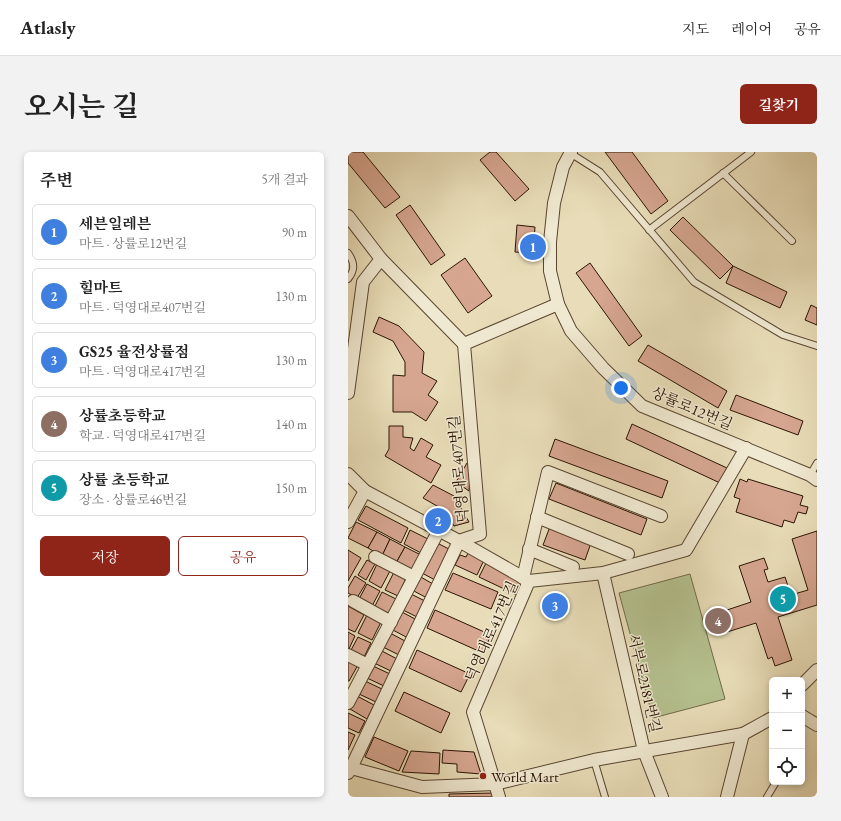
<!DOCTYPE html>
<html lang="ko">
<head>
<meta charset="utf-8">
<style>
	:root { --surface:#fff; --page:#f2f2f2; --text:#222; --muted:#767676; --line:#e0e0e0; --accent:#8f2418 }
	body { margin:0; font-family:"EB Garamond","Noto Serif KR",serif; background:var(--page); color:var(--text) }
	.controls { position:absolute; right:12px; bottom:12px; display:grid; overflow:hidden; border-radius:6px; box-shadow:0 2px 6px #0003 }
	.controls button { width:36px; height:36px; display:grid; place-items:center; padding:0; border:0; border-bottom:1px solid var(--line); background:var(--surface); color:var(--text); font:20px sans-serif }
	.you { position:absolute; left:273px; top:236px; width:14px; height:14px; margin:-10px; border:3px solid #fff; border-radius:50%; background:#1a73e8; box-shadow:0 0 0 6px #1a73e833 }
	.badge { display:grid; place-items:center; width:26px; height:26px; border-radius:50%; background:var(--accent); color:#fff; font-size:13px; font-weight:700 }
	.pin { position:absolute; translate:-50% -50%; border:2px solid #fff; box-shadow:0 1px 4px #0006 }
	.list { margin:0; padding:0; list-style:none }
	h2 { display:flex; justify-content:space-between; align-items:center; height:52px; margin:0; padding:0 16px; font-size:17px }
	h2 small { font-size:13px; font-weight:400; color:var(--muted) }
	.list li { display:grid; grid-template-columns:26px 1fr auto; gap:12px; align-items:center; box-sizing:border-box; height:56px; margin:0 8px 8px; padding:0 8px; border:1px solid var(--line); border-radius:6px }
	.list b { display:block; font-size:15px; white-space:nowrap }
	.list p { margin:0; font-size:13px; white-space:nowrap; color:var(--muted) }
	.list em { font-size:13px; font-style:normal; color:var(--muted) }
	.actions { display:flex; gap:8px; padding:12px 16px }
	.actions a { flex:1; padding:9px 0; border:1px solid var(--accent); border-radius:6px; text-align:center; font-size:14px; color:var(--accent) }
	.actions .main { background:var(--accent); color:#fff }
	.icon { flex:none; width:22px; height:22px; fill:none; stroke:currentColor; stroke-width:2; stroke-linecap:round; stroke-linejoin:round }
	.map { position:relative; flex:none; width:469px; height:645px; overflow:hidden; border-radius:6px }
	header { display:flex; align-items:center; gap:24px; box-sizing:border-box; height:56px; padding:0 20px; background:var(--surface); border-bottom:1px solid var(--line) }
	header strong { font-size:19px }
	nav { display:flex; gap:22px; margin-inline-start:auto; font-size:14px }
	.intro { display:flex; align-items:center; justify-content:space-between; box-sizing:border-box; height:96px; padding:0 24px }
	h1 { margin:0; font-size:28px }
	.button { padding:10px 18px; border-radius:6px; background:var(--accent); color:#fff; font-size:14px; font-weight:700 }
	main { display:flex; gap:24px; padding:0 24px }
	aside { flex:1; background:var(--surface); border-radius:6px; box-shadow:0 2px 6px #0003 }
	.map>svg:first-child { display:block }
	.green { fill:#b5c18f; stroke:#706a4a }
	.building { fill:#d6a690; stroke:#2b1404 }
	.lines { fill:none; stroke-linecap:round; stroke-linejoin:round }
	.service-casing { stroke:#5a4631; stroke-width:8 }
	.minor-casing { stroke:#5a4631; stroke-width:14 }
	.service { stroke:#f0e9d1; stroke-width:6 }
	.minor { stroke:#f0e9d1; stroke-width:12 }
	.poi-dot { fill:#8f2418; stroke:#f0e9d1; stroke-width:1.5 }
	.labels { text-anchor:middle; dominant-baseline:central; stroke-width:3; stroke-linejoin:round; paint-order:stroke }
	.street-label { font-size:15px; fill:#2b1404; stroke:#f0e9d1 }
	.poi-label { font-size:15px; fill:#2b1404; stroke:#f0e9d1; text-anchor:start }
</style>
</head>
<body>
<header>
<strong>Atlasly</strong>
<nav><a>지도</a><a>레이어</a><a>공유</a></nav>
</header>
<div class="intro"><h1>오시는 길</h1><a class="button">길찾기</a></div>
<main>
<aside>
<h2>주변<small>5개 결과</small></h2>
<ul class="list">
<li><span class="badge" style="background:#3f7fe0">1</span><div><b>세븐일레븐</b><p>마트 · 상률로12번길</p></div><em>90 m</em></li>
<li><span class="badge" style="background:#3f7fe0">2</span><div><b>힐마트</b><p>마트 · 덕영대로407번길</p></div><em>130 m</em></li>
<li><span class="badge" style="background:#3f7fe0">3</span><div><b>GS25 율전상률점</b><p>마트 · 덕영대로417번길</p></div><em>130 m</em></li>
<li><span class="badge" style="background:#8d6e63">4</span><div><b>상률초등학교</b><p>학교 · 덕영대로417번길</p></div><em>140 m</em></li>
<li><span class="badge" style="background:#0f9aa8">5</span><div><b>상률 초등학교</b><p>장소 · 상률로46번길</p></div><em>150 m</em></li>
</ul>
<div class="actions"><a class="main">저장</a><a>공유</a></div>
</aside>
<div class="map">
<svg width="469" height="645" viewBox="0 0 469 645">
	<rect width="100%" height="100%" fill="#e8ddb8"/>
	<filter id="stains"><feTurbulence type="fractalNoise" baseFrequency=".005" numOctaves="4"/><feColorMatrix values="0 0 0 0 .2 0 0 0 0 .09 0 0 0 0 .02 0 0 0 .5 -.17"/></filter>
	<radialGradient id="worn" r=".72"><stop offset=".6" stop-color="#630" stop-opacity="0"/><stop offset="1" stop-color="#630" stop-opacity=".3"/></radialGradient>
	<polygon class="green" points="342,422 377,547 305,566 271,441"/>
	<g class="building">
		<polygon points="0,0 15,0 52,45 37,56 0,11"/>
		<polygon points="142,0 148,0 181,37 167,49 132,8"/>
		<polygon points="257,0 284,0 320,49 303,62"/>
		<polygon points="62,53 97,103 83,113 48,63"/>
		<polygon points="335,65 385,114 372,127 322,78"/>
		<polygon points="169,73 187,75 185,101 167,100"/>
		<polygon points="117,106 144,144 120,161 93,123"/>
		<polygon points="242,111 294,184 281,194 228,121"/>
		<polygon points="385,114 439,140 432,156 378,131"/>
		<polygon points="463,153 469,156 469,173 457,168"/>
		<polygon points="31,165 51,174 76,200 74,221 89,229 80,243 90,250 78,269 64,260 45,260 45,223 57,224 57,210 45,189 25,180"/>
		<polygon points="300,193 379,239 370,256 290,209"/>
		<polygon points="388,243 455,269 450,283 382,258"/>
		<polygon points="284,272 379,316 372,331 278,287"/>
		<polygon points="41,274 55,274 55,285 65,286 62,296 66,299 73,286 85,293 78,305 93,313 83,331 37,304 41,297"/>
		<polygon points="207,287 320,329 314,346 201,304"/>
		<polygon points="123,310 121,339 108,330 119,311"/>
		<polygon points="392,327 399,330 400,327 455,344 452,353 460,355 458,362 450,360 446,371 436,368 434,375 388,360 392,347 386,345"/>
		<polygon points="208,331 299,367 293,383 201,347"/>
		<polygon points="85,333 106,344 121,370 106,374 96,358 75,346"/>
		<polygon points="18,354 60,376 53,391 10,368"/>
		<polygon points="8,370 29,380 20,396 0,386"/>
		<polygon points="203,372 244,388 237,408 195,393"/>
		<polygon points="62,378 80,387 73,401 56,392"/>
		<polygon points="469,379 469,453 430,465 444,508 427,514 424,505 420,507 408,471 379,480 373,460 403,450 391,414 416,406 420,417 416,418 420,430 437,425 443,443 460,438 444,387"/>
		<polygon points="29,380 42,387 34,404 20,396"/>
		<polygon points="42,387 57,395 48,411 34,404"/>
		<polygon points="89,391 103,398 87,428 74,421"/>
		<polygon points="57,395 73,403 65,419 48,411"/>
		<polygon points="0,398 13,406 0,429"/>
		<polygon points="120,401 136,408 129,423 107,413 112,403 118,405"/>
		<polygon points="19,408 27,412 18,428 10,423"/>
		<polygon points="138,411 177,430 171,444 131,425"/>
		<polygon points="29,412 42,419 33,436 21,429"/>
		<polygon points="46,420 58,426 50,444 37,438"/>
		<polygon points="105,421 150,440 143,457 97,438"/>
		<polygon points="7,424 18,431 9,446 0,441 0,436"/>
		<polygon points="71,424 85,432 79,446 64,438"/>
		<polygon points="19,432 32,439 24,454 11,447"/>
		<polygon points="34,440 48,447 40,463 26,456"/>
		<polygon points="63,442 77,449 69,465 55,458"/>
		<polygon points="0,454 16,463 7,480 0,477"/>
		<polygon points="87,458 143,483 135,501 79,476"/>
		<polygon points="52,459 69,468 60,486 43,477"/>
		<polygon points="19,463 33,470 24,488 10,481"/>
		<polygon points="0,480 7,484 0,499"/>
		<polygon points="42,481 57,489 51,503 35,495"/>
		<polygon points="10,485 23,491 15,507 2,500"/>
		<polygon points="32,498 51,508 45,520 26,511"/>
		<polygon points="69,498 122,522 113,540 61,516"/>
		<polygon points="0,507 10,513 1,529 0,529"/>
		<polygon points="25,514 42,522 36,534 19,526"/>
		<polygon points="17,529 34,537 28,550 11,542"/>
		<polygon points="56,540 102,561 93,581 47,559"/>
		<polygon points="9,544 26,553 19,567 2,557"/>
		<polygon points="0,561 17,569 11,581 0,576"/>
		<polygon points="0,580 7,583 0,598"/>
		<polygon points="26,585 60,599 51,619 17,605"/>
		<polygon points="95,598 126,600 133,622 109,620 109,612 94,611"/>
		<polygon points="63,599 92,601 91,622 54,620"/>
		<polygon points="147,641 147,645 101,645 101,642"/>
	</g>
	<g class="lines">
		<defs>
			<g id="service">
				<polyline points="222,1 252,20 346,130 435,183 469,194"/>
				<polyline points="375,21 444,89"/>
				<polyline points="301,78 403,0"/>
				<path d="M0,101C7,111 7,118 0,127"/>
				<polyline points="462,323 469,311"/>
				<polyline points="246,608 257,645"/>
				<polyline points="419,645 428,630"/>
			</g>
			<g id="minor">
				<polyline points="223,0 215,15 206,51 202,90 202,119 210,152 223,179 255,216 294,254 462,323 469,328"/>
				<polyline points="0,64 33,107 116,192"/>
				<polyline points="0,241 15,130 33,107"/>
				<polyline points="0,322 17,339 111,389 181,429"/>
				<polyline points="189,365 280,402"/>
				<polyline points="0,370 17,339"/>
				<polyline points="181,397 225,415"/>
				<polyline points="27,405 66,425"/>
				<polyline points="255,421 296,599 314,645"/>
				<polyline points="175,426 200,320 313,364"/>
				<polyline points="5,449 43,470"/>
				<polyline points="0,503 20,513"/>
				<polyline points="454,533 469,518"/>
				<polyline points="0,551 91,378"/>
				<polyline points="454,564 469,573"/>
				<polyline points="3,616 74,635 147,632 246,608 395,582"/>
				<polyline points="0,621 3,616 111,389 132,382 116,192 210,152"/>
				<polyline points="151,645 125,560 181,429 255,421 338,398 398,296"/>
				<polyline points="379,645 395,582 424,566"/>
			</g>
		</defs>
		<use href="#service" class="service-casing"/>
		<use href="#minor" class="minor-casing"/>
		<use href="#service" class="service"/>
		<use href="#minor" class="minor"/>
	</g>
	<circle class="poi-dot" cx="135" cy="624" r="4"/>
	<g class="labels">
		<g class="street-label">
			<text transform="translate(344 256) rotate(23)">상률로12번길</text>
			<text transform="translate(110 317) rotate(-95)">덕영대로407번길</text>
			<text transform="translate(143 479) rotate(-66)">덕영대로417번길</text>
			<text transform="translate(297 531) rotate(77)">서부로2181번길</text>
		</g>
		<g class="poi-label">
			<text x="143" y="624">World Mart</text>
		</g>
	</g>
	<rect width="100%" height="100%" filter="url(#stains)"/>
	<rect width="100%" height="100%" fill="url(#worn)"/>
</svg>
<div class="controls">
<button>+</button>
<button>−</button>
<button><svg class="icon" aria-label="locate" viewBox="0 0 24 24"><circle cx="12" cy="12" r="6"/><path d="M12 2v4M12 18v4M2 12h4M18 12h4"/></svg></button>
</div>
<div class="you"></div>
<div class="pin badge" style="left:185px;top:95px;background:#3f7fe0">1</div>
<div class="pin badge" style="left:90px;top:369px;background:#3f7fe0">2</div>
<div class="pin badge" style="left:207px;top:454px;background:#3f7fe0">3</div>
<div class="pin badge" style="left:370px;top:469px;background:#8d6e63">4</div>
<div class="pin badge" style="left:435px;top:447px;background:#0f9aa8">5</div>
</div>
</main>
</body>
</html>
